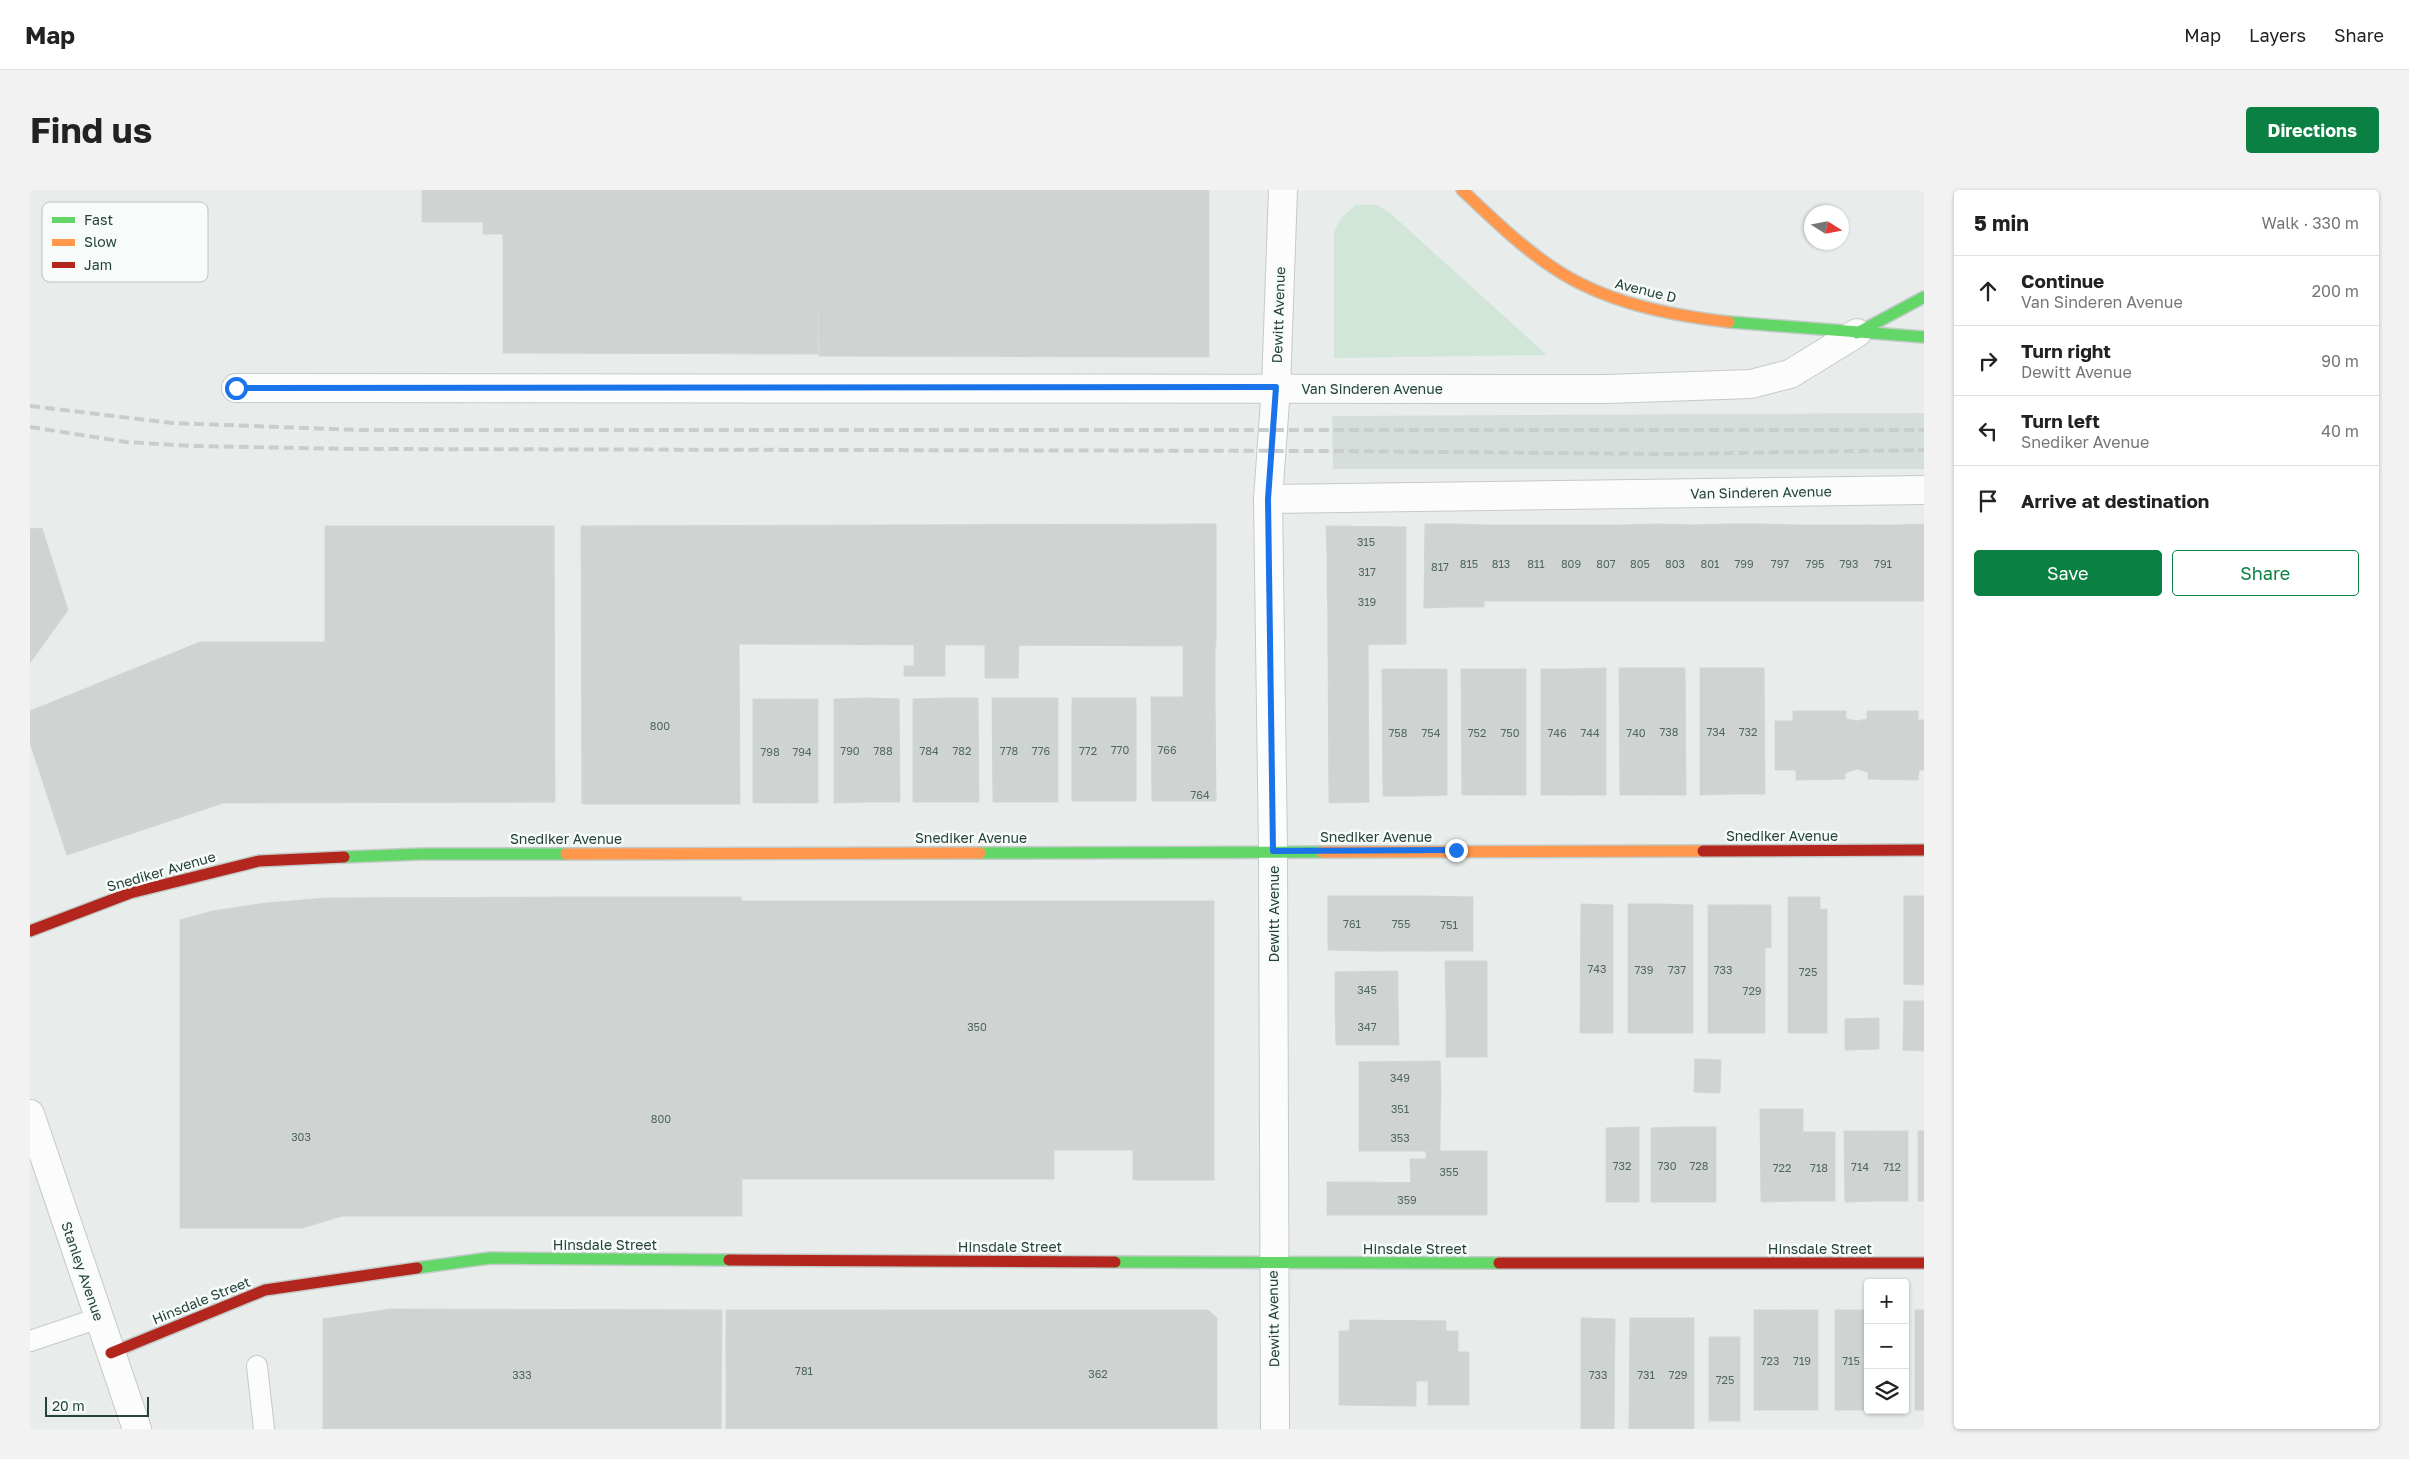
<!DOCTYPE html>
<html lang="en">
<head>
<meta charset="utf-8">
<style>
	:root { --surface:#fff; --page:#f2f2f2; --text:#222; --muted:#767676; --line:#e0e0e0; --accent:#0b8043 }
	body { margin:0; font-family:"Golos Text",sans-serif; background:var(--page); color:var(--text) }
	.controls { position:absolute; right:15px; bottom:15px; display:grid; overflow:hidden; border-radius:5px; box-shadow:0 1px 4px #0004 }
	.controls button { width:45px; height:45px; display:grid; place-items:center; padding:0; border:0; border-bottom:1px solid var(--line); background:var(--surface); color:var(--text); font:25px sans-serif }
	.compass { position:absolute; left:1774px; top:15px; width:45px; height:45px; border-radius:50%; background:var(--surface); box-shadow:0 1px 4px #0004; rotate:101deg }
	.scale { position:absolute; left:15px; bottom:12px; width:104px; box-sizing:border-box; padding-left:5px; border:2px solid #24423a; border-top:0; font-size:14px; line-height:18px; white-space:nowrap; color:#24423a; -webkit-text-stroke:4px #f7fbf9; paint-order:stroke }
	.stop { position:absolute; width:15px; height:15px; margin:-11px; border:4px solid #1a73e8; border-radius:50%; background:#fff }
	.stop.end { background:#1a73e8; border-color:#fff; box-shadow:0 1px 5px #0008 }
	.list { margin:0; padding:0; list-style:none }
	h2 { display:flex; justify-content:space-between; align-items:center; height:65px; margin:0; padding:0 20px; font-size:21px }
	h2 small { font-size:16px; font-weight:400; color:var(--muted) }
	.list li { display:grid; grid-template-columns:32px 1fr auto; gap:15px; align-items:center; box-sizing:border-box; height:70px; padding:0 20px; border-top:1px solid var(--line) }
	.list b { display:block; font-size:19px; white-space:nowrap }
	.list p { margin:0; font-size:16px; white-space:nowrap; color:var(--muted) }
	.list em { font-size:16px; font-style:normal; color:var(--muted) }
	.actions { display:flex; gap:10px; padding:15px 20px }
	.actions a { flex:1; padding:11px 0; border:1px solid var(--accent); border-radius:5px; text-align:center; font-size:18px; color:var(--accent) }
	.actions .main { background:var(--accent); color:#fff }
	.icon { flex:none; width:28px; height:28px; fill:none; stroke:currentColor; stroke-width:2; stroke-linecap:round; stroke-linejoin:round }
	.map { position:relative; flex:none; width:1894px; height:1239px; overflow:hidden; border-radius:5px }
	header { display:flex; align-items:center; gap:30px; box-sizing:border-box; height:70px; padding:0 25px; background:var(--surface); border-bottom:1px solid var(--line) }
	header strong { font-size:24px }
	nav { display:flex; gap:28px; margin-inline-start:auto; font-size:18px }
	.intro { display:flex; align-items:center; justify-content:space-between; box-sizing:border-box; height:120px; padding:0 30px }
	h1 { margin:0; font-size:35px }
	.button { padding:12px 22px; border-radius:5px; background:var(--accent); color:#fff; font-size:18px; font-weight:700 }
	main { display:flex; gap:30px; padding:0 30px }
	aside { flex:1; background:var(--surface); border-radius:5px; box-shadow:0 1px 4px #0004 }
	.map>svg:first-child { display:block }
	.built { fill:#d6dedb }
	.green { fill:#d1e6d8 }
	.building { fill:#cfd4d2; stroke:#d1d6d4 }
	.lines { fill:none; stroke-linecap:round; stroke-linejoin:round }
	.lane-casing { stroke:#c5cac8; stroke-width:22 }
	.street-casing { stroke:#c5cac8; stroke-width:30 }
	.fast-casing { stroke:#c3cbc8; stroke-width:14 }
	.slow-casing { stroke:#c3cbc8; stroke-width:14 }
	.jam-casing { stroke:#c3cbc8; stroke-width:14 }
	.lane { stroke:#fcfcfc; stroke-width:20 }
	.street { stroke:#fcfcfc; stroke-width:28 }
	.fast { stroke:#63d668; stroke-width:11 }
	.slow { stroke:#ff974d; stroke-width:11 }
	.jam { stroke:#b3261e; stroke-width:11 }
	.rail { stroke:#c9cdcc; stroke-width:4; stroke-dasharray:10 5; stroke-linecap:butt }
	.route { stroke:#1a73e8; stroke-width:6 }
	.labels { text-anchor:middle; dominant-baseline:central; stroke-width:5; stroke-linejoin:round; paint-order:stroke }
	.number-label { font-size:11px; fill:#506761 }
	.street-label { font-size:14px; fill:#24423a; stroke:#f7fbf9 }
	.key { fill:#f7fbf9; stroke:#b8c4c0; stroke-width:1 }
	.key-label { font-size:14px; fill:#24423a }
</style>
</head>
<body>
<header>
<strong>Map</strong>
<nav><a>Map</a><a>Layers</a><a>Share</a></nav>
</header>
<div class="intro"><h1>Find us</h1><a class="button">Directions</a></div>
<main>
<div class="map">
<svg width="1894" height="1239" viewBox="0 0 1894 1239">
	<rect width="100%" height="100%" fill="#e8edeb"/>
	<polygon class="built" points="1894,223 1894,279 1303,279 1302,226"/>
	<polygon class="green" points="1326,15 1348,15 1359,22 1517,165 1304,168 1304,42 1312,27"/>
	<g class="building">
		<polygon points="392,0 789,0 788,164 473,163 473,44 453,44 453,32 392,32"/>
		<polygon points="789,0 1179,0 1179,167 789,166"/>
		<polygon points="1186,334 1186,456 709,454 710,614 552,614 551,336"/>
		<polygon points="1395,334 1425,334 1424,417 1394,418"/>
		<polygon points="1425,334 1454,335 1454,417 1424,417"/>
		<polygon points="1628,334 1663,335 1662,411 1628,411"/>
		<polygon points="1628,334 1628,411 1593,411 1593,335"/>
		<polygon points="1698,334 1732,334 1731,411 1697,411"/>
		<polygon points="1698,334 1697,411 1662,411 1663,335"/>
		<polygon points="1732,334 1768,335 1767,411 1731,411"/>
		<polygon points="1894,334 1894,411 1869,411 1869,335"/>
		<polygon points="1454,335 1489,335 1488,411 1454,411"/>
		<polygon points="1489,335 1524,335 1523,411 1488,411"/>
		<polygon points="1524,335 1559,335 1558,411 1523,411"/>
		<polygon points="1559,335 1593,335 1593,411 1558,411"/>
		<polygon points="1768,335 1802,335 1802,411 1767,411"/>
		<rect x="1802" y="335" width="34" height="76"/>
		<rect x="1836" y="335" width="33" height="76"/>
		<polygon points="295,336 524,336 525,612 193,613 37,665 0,553 0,521 170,452 295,452"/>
		<polygon points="1296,336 1376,337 1376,365 1297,366"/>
		<polygon points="12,338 38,420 0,473 0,339"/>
		<polygon points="1376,365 1376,396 1297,396 1297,366"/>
		<polygon points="1297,396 1376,396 1376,426 1298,426"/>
		<polygon points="1298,426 1376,426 1376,454 1298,455"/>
		<polygon points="1338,454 1339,612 1299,613 1298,455"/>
		<polygon points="884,455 915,455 915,486 874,486 874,476 884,476"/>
		<polygon points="955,455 989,455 988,488 955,488"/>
		<rect x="1153" y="455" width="32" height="52"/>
		<polygon points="1576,478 1576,605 1543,605 1543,479"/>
		<polygon points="1589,478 1622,478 1622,605 1590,605"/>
		<polygon points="1622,478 1655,478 1656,605 1622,605"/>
		<polygon points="1670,478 1702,478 1702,604 1670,605"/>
		<polygon points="1702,478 1734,478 1735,604 1702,604"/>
		<polygon points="1352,479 1384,479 1384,606 1353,606"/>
		<polygon points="1384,479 1417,479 1417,605 1384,606"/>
		<polygon points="1431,479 1463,479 1464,605 1432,605"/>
		<polygon points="1463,479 1496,479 1496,605 1464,605"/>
		<rect x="1511" y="479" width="32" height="126"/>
		<polygon points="1121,507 1153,507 1154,611 1122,611"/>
		<polygon points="1153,507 1185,507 1186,611 1154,611"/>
		<polygon points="836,508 869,509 870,612 836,612"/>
		<polygon points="836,508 836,612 804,613 804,509"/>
		<polygon points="916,508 948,508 949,612 916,612"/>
		<polygon points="916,508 916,612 883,612 883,509"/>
		<polygon points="962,508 995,508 995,612 963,612"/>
		<rect x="995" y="508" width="33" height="104"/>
		<rect x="1042" y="508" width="32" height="103"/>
		<rect x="1074" y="508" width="32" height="103"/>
		<polygon points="723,509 756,509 757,613 723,613"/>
		<polygon points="756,509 788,509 788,613 757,613"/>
		<polygon points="1763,521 1816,521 1816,529 1827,531 1827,579 1815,583 1815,589 1766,590 1766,580 1745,580 1745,531 1763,531"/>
		<polygon points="1837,521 1888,521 1888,530 1894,530 1894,580 1889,580 1888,590 1838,589 1838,582 1827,579 1827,531 1837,529"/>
		<polygon points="1298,706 1347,706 1347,761 1298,760"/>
		<rect x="1347" y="706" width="48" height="55"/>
		<polygon points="1395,706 1443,707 1443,761 1395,761"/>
		<polygon points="1874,706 1894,706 1894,795 1874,794"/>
		<polygon points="550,707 551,866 392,866 392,1026 312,1026 272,1038 150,1038 150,730 183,721 236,713 297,708"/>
		<polygon points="550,707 711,707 712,1026 551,1026"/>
		<polygon points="1758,707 1790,707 1790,720 1797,719 1797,843 1758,843"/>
		<polygon points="711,711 1184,711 1184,990 1103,990 1103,960 1024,960 1024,989 711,989"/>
		<polygon points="1551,714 1583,715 1583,843 1550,843"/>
		<polygon points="1598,714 1631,714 1630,843 1598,843"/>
		<polygon points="1631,714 1663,715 1663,843 1630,843"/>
		<rect x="1678" y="715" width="31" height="128"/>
		<polygon points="1709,715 1741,715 1741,757 1735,758 1735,843 1709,843"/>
		<polygon points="1415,771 1457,771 1457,817 1416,817"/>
		<polygon points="1368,781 1368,816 1305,817 1305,782"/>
		<polygon points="1874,811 1894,811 1894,861 1873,860"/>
		<polygon points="1368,816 1369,855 1306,855 1305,817"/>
		<rect x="1416" y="817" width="41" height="50"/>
		<polygon points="1849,828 1849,859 1815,860 1815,829"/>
		<rect x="392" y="866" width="159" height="160"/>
		<polygon points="1665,869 1691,870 1690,903 1664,902"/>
		<polygon points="1410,871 1411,902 1329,902 1329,872"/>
		<polygon points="1329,902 1411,902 1410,933 1329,934"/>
		<polygon points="1730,919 1773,919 1773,1011 1731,1012"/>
		<polygon points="1410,933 1410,961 1329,961 1329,934"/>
		<polygon points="1609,937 1609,1012 1576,1012 1576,938"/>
		<rect x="1653" y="937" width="33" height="75"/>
		<polygon points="1653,937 1653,1012 1621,1012 1621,938"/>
		<polygon points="1814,941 1845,941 1845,1011 1815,1012"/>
		<rect x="1845" y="941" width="33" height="70"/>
		<rect x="1888" y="941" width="6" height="70"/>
		<rect x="1773" y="942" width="32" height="69"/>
		<polygon points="1396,961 1457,961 1457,993 1381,993 1380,969 1396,969"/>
		<polygon points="1297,992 1457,993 1457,1025 1297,1025"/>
		<polygon points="361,1119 692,1120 691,1239 293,1239 293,1129"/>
		<rect x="696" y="1120" width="157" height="119"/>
		<rect x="853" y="1120" width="97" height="119"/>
		<polygon points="950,1120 1178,1120 1187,1128 1187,1239 950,1239"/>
		<rect x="1724" y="1120" width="31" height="100"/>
		<rect x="1755" y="1120" width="33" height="100"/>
		<rect x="1805" y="1120" width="32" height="100"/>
		<rect x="1885" y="1120" width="9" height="100"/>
		<polygon points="1551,1128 1585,1129 1584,1239 1551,1239"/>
		<polygon points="1600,1128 1632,1128 1632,1239 1599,1239"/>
		<rect x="1632" y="1128" width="32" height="111"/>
		<polygon points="1320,1130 1416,1131 1416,1141 1428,1141 1428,1162 1439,1162 1439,1215 1398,1215 1398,1191 1386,1191 1386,1216 1309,1215 1309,1141 1319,1141"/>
		<rect x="1679" y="1147" width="31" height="84"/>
	</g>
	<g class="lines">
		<defs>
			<g id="lane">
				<polyline points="0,1151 69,1128"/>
				<polyline points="227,1176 234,1239"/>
			</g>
			<g id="street">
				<polyline points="206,198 1576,199 1721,194 1760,184 1827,143"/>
				<polyline points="1238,309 1894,300"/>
				<polyline points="0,924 107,1239"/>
				<polyline points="1245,1239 1243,661 1238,309 1246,197 1253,0"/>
			</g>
			<g id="fast">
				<polyline points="1699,132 1894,147"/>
				<polyline points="1827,143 1894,107"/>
				<polyline points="950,663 1292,662"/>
				<polyline points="314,667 392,664 536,664"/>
				<polyline points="1085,1072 1469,1073"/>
				<polyline points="387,1078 460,1068 699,1070"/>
			</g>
			<g id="slow">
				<path d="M1432,0C1461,27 1489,55 1522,77C1573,112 1638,125 1699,132"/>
				<polyline points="1292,662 1673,661"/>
				<polyline points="536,664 950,663"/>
			</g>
			<g id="jam">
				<polyline points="1673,661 1894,660"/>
				<polyline points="0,741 100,703 229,671 314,667"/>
				<polyline points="699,1070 1085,1072"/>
				<polyline points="1469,1073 1894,1073"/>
				<polyline points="81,1163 235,1100 387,1078"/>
			</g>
		</defs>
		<use href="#lane" class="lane-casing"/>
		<use href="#street" class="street-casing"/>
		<use href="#fast" class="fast-casing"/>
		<use href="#slow" class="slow-casing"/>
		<use href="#jam" class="jam-casing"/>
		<use href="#lane" class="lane"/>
		<use href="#street" class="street"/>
		<use href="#fast" class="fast"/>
		<use href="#slow" class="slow"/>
		<use href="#jam" class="jam"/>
		<g class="rail">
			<polyline points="0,216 142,233 330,240 1894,240"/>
			<polyline points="0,237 96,252 161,256 327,259 1303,261 1641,264 1894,260"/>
		</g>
	</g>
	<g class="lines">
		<polyline class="route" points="206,198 1246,197 1238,309 1243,661 1426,660"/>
	</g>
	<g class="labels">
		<g class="number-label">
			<text x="1336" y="351">315</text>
			<text x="1439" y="373">815</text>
			<text x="1471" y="373">813</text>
			<text x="1506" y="373">811</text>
			<text x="1541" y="373">809</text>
			<text x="1576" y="373">807</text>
			<text x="1610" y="373">805</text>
			<text x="1645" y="373">803</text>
			<text x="1680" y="373">801</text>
			<text x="1714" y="373">799</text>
			<text x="1750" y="373">797</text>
			<text x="1785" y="373">795</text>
			<text x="1819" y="373">793</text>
			<text x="1853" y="373">791</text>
			<text x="1410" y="376">817</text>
			<text x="1337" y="381">317</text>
			<text x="1337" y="411">319</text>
			<text x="630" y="535">800</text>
			<text x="1639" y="541">738</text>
			<text x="1686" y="541">734</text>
			<text x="1718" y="541">732</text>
			<text x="1368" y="542">758</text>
			<text x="1401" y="542">754</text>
			<text x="1447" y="542">752</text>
			<text x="1480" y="542">750</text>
			<text x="1527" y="542">746</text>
			<text x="1560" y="542">744</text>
			<text x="1606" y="542">740</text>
			<text x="1090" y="559">770</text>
			<text x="1137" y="559">766</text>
			<text x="820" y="560">790</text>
			<text x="853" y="560">788</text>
			<text x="899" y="560">784</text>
			<text x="932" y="560">782</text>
			<text x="979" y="560">778</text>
			<text x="1011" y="560">776</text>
			<text x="1058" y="560">772</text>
			<text x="740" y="561">798</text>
			<text x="772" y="561">794</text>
			<text x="1170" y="604">764</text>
			<text x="1322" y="733">761</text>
			<text x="1371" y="733">755</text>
			<text x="1419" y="734">751</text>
			<text x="1567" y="778">743</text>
			<text x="1614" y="779">739</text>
			<text x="1647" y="779">737</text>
			<text x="1693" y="779">733</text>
			<text x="1778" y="781">725</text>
			<text x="1337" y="799">345</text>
			<text x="1722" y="800">729</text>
			<text x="947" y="836">350</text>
			<text x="1337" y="836">347</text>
			<text x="1370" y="887">349</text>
			<text x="1370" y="918">351</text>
			<text x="631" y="928">800</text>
			<text x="271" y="946">303</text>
			<text x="1370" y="947">353</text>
			<text x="1592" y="975">732</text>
			<text x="1637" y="975">730</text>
			<text x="1669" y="975">728</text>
			<text x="1830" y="976">714</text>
			<text x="1862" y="976">712</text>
			<text x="1752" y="977">722</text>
			<text x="1789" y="977">718</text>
			<text x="1419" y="981">355</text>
			<text x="1377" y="1009">359</text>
			<text x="1740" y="1170">723</text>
			<text x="1772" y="1170">719</text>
			<text x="1821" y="1170">715</text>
			<text x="774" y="1180">781</text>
			<text x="1068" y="1183">362</text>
			<text x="492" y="1184">333</text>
			<text x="1568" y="1184">733</text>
			<text x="1616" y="1184">731</text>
			<text x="1648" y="1184">729</text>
			<text x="1695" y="1189">725</text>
		</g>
		<g class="street-label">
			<text transform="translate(1616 100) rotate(14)">Avenue D</text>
			<text transform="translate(1248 125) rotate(-88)">Dewitt Avenue</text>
			<text x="1342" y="198">Van Sinderen Avenue</text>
			<text transform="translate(1731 302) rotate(-1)">Van Sinderen Avenue</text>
			<text x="1752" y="645">Snediker Avenue</text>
			<text x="1346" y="646">Snediker Avenue</text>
			<text x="941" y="647">Snediker Avenue</text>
			<text x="536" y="648">Snediker Avenue</text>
			<text transform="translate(131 681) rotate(-16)">Snediker Avenue</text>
			<text transform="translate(1243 724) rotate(-90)">Dewitt Avenue</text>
			<text x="575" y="1054">Hinsdale Street</text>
			<text x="980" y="1056">Hinsdale Street</text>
			<text x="1385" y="1058">Hinsdale Street</text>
			<text x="1790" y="1058">Hinsdale Street</text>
			<text transform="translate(53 1081) rotate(71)">Stanley Avenue</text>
			<text transform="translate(171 1110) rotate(-22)">Hinsdale Street</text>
			<text transform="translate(1243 1129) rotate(-91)">Dewitt Avenue</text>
		</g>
	</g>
	<rect x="12" y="12" width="166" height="80" rx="8" class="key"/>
	<rect x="22" y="27" width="23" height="6" fill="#63d668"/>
	<rect x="22" y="49" width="23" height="7" fill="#ff974d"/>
	<rect x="22" y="72" width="23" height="6" fill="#b3261e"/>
	<g class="key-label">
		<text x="54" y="35">Fast</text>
		<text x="54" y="57">Slow</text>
		<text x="54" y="80">Jam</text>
	</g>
</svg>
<div class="controls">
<button>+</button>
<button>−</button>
<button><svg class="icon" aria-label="layers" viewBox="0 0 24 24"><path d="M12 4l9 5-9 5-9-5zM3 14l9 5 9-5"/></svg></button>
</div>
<svg class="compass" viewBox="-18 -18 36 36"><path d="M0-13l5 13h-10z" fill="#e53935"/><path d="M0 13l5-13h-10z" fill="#767676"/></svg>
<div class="scale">20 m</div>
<div class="stop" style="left:206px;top:198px"></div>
<div class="stop end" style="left:1426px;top:660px"></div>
</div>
<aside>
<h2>5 min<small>Walk · 330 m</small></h2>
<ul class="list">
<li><svg class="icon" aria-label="ahead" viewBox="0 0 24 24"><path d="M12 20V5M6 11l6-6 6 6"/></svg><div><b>Continue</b><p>Van Sinderen Avenue</p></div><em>200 m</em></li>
<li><svg class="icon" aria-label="right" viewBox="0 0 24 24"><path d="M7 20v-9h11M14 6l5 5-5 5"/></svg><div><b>Turn right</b><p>Dewitt Avenue</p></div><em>90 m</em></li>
<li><svg class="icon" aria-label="left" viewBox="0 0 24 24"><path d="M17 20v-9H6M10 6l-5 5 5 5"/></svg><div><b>Turn left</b><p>Snediker Avenue</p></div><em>40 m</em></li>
<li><svg class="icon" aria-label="arrive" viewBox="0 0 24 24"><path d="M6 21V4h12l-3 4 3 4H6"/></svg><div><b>Arrive at destination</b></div></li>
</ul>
<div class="actions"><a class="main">Save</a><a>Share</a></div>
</aside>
</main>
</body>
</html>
